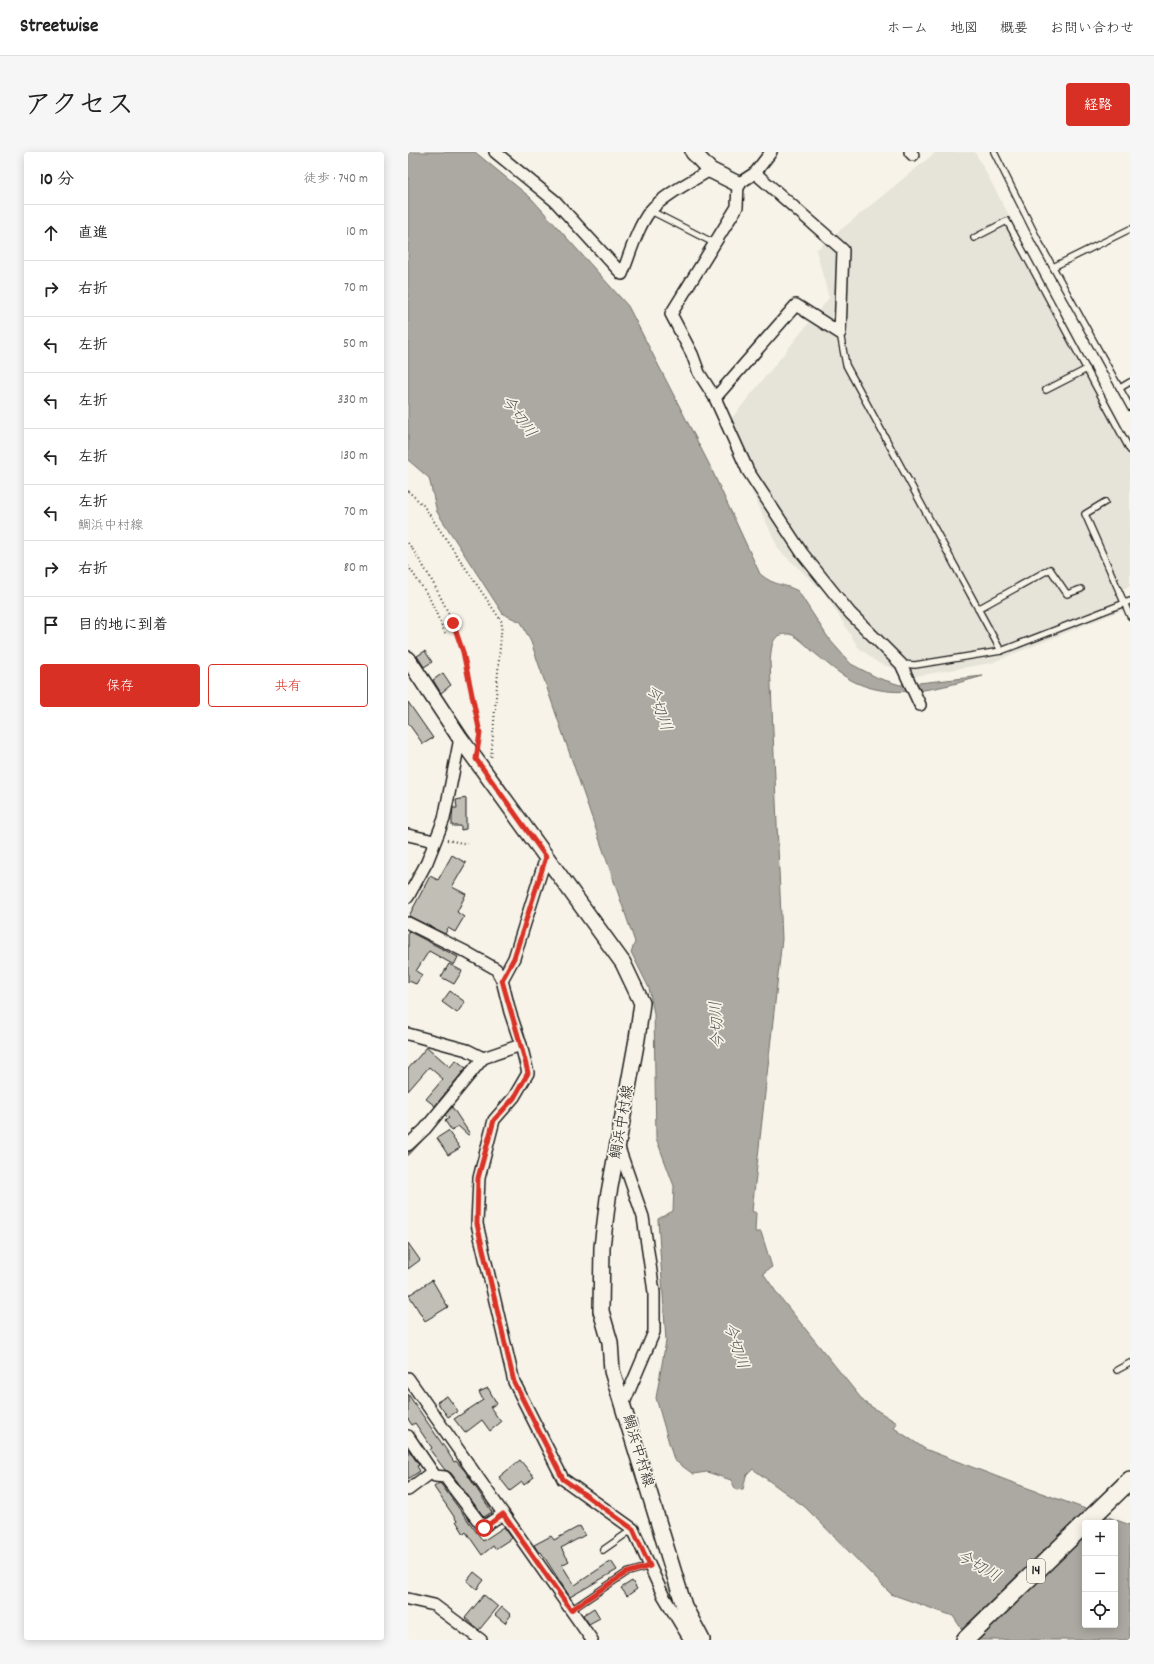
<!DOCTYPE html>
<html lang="ja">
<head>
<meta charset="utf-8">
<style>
	:root { --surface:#fff; --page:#f6f6f6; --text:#222; --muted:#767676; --line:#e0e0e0; --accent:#d93025 }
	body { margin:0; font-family:Dekko,"Klee One",sans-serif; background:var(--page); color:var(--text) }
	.controls { position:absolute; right:12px; bottom:12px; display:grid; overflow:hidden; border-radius:4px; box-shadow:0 2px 10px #0003 }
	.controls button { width:36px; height:36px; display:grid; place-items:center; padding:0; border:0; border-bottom:1px solid var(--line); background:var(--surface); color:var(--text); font:20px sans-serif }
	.stop { position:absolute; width:12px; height:12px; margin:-9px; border:3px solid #d93025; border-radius:50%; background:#fff }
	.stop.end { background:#d93025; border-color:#fff; box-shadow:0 1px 4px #0008 }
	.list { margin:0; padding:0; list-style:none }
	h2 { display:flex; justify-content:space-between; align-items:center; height:52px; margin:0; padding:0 16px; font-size:17px }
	h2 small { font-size:13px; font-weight:400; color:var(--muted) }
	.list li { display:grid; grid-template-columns:26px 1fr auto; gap:12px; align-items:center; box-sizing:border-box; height:56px; padding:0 16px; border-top:1px solid var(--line) }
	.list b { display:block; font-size:15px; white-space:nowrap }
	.list p { margin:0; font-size:13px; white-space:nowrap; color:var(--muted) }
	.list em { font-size:13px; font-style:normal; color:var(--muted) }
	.actions { display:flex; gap:8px; padding:12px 16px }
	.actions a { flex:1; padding:9px 0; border:1px solid var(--accent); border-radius:4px; text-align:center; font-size:14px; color:var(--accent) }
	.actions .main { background:var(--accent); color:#fff }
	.icon { flex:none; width:22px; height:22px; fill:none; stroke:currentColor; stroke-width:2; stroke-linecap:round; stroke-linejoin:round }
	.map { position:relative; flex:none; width:722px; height:1488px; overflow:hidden; border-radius:4px }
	header { display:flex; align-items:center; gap:24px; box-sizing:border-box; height:56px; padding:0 20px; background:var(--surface); border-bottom:1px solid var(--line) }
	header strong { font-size:19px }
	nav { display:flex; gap:22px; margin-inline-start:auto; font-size:14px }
	.intro { display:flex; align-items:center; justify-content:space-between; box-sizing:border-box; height:96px; padding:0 24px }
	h1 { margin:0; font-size:28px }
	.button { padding:10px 18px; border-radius:4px; background:var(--accent); color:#fff; font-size:14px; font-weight:700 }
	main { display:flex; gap:24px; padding:0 24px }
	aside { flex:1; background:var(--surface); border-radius:4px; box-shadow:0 2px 10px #0003 }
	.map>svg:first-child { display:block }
	.built { fill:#e6e3d9 }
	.water { fill:#aca9a2; stroke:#72716c; fill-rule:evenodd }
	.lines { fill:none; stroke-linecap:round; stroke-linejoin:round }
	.stream { stroke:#72716c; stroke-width:3.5 }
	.building { fill:#c0beb5; stroke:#1c1c1c }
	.lane-casing { stroke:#1c1c1c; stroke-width:8 }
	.street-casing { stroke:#1c1c1c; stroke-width:14 }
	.secondary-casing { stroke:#1c1c1c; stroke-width:18 }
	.primary-casing { stroke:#1c1c1c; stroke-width:20 }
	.path { stroke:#1c1c1c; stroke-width:2; stroke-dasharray:1 3; stroke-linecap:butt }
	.lane { stroke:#f7f3e8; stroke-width:5.5 }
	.street { stroke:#f7f3e8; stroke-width:11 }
	.secondary { stroke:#f7f3e8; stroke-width:15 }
	.primary { stroke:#f7f3e8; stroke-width:17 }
	.route { stroke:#d93025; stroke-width:5 }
	.labels { text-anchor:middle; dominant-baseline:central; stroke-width:3.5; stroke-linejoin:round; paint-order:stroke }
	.shield { fill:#f7f3e8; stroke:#5e5c59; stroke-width:1 }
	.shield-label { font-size:14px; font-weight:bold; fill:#1c1c1c }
	.street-label { font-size:15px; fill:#1c1c1c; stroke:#f7f3e8 }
	.water-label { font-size:16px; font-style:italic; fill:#565452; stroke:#f7f3e8 }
</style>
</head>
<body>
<header>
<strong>Streetwise</strong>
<nav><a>ホーム</a><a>地図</a><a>概要</a><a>お問い合わせ</a></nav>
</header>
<div class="intro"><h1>アクセス</h1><a class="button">経路</a></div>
<main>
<aside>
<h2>10 分<small>徒歩 · 740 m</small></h2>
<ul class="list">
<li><svg class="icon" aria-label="ahead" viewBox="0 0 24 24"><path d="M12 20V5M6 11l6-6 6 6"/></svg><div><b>直進</b></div><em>10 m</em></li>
<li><svg class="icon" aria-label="right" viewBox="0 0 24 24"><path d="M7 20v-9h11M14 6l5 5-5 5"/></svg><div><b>右折</b></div><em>70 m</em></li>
<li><svg class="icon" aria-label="left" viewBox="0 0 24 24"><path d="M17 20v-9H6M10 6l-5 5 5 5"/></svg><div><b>左折</b></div><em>50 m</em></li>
<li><svg class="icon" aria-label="left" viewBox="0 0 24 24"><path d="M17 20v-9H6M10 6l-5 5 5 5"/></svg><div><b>左折</b></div><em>330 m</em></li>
<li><svg class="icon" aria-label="left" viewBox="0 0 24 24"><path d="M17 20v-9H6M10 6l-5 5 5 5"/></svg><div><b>左折</b></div><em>130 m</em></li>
<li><svg class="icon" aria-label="left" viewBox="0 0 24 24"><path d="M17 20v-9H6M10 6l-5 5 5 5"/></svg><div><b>左折</b><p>鯛浜中村線</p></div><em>70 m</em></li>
<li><svg class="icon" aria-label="right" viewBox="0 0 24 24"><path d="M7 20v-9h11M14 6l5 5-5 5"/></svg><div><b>右折</b></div><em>80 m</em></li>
<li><svg class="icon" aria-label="arrive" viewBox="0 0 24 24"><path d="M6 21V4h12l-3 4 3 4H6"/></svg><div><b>目的地に到着</b></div></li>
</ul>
<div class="actions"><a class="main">保存</a><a>共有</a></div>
</aside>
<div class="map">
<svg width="722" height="1488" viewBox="0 0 722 1488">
	<rect width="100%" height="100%" fill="#f7f3e8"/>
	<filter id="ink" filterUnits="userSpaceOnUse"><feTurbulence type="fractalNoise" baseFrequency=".025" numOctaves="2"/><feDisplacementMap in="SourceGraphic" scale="8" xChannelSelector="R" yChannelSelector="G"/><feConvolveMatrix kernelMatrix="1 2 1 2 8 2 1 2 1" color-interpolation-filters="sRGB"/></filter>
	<g filter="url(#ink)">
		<polygon class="built" points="528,0 567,0 722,288 722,434 707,440 717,457 583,511 508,524 470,511 450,495 416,440 371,398 315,277 421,146 408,98"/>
		<path class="water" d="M0,0H67L123,46L220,154L301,312L352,422C368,435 375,431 390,439L421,487L443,512L470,526L492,533L575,524C536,535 489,549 449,531C435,525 421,513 409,503C402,498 388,481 380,482C362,482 364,496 362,510L374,787L344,1059L348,1061L347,1080H353L364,1115L355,1121L371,1144L456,1250L489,1271L486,1276L517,1297L603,1330L722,1373V1488H561L545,1464L483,1442L397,1355L345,1317L338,1324L335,1337L328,1338L323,1328L299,1320L285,1322L266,1308L248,1246L258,1189L250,1067L265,1059L266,1034L248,986L246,862L241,836L223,800L227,790L123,490L113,470L95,462L29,360L21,326L0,308ZM677,1371H707V1473H677Z"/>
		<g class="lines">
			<polyline class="stream" points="0,1002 13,988"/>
		</g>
		<g class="building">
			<polygon points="17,499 24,510 16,515 9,504"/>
			<polygon points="35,521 43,533 33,541 25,528"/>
			<polygon points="0,550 25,586 15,592 0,571"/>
			<polygon points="58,646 58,677 53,678 53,674 44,674 44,665 45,656 49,656 48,648"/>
			<polygon points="44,703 58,711 44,735 58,742 49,760 56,765 47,780 40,776 37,782 1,764 22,724 30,728"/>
			<polygon points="0,779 50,805 46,813 21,799 8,819 14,823 8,832 1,829 0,831"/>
			<polygon points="41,812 54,819 46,832 33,825"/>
			<polygon points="42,839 57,850 49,861 34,850"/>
			<polygon points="19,895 42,915 48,908 58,916 27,954 18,947 35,927 21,915 0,939 0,917"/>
			<polygon points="44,955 62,982 60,983 50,974 44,979 37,969 41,966 37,963"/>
			<polygon points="40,979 52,996 40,1003 29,986"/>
			<polygon points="0,1091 12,1108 0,1117"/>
			<polygon points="24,1128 40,1155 17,1169 1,1143"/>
			<polygon points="80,1236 89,1252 82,1255 93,1270 82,1279 74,1268 57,1281 46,1267 75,1248 71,1240"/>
			<polygon points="0,1242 39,1299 46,1310 48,1309 57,1319 84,1360 76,1365 43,1321 37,1318 22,1298 24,1296 7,1271 4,1273 0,1267"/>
			<polygon points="39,1244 50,1259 40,1265 29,1250"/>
			<polygon points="0,1297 11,1313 9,1314 12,1319 0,1327"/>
			<polygon points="112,1308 126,1325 116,1333 114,1330 102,1339 91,1325"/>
			<polygon points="31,1331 33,1332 75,1389 96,1375 104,1386 87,1397 85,1394 74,1403 58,1380 56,1382 48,1369 49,1369 26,1335"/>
			<polygon points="172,1374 177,1383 153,1396 161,1409 154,1413 165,1431 167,1433 203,1409 209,1418 162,1445 133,1400 131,1401 126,1393 143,1384 146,1388"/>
			<polygon points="66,1420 76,1428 69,1437 59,1429"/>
			<polygon points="224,1429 229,1437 219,1444 213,1436"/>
			<polygon points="76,1443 90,1455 71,1478 57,1466"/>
			<polygon points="94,1455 103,1463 97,1471 87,1463"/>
			<polygon points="186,1456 192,1466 181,1472 175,1463"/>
		</g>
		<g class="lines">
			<defs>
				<g id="lane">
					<polyline points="586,0 631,90 722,255"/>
					<polyline points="243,59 306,91"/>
					<polyline points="566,86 599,69 722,298"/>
					<polyline points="645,115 722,77"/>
					<polyline points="432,181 438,213 593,499 722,449"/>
					<polyline points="712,236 722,230"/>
					<polyline points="638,238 679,217"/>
					<polyline points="697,350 677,362 722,464"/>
					<polyline points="570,457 642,417 659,442 673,437"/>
					<polyline points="493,512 507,513 593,499"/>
					<polyline points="709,1218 722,1211"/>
					<polyline points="195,1398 225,1377"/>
					<polyline points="163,1458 218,1421 242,1414"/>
				</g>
				<g id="street">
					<path d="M87,0L147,49L214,122C222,102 229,76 242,59C256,43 284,29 302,18"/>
					<polyline points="363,0 347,21 330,32 329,55 263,162 284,202 291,221 307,246 340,319 394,401 442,461 493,512 512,553"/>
					<polyline points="502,0 505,3"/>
					<polyline points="307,246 388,153 432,181 435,98 347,21"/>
					<polyline points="0,683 26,689"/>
					<polyline points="0,745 19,710 36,667 52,586"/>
					<polyline points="0,771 58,800 88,817 94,828 106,806 138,705"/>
					<polyline points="0,882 59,898 75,906 113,893 102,860 94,828"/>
					<polyline points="113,893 120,921 106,945 86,968 71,1026 69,1072 106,1230 155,1327 225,1377 255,1443 282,1488"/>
					<polyline points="0,993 17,977 75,906"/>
					<polyline points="210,993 235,1065 246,1140 246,1180 215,1253"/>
					<polyline points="0,1226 184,1488"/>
					<polyline points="0,1284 27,1324 37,1325 75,1375 95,1362"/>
					<polyline points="0,1338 24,1320"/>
					<polyline points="0,1447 26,1453 73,1488"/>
				</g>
				<g id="secondary">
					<polyline points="285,0 302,18 330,32"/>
					<polyline points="0,507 52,586 215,811 234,851 229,887 200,1046 194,1095 193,1159 202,1190 204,1219 276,1454 294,1488"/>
				</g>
				<polyline id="primary" points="557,1488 722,1328"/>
			</defs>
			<use href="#lane" class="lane-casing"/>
			<use href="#street" class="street-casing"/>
			<use href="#secondary" class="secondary-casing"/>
			<use href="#primary" class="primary-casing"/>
			<g class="path">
				<polyline points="0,339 15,353 94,470 83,607"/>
				<path d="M0,391C21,420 45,465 55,500C62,526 66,554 72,581L71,590"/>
				<polyline points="0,414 21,445 37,481"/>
				<polyline points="39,688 59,692"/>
			</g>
			<use href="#lane" class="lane"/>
			<use href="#street" class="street"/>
			<use href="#secondary" class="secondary"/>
			<use href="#primary" class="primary"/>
		</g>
	</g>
	<g class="lines" filter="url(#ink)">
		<path class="route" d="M45,471L55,500L72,581L68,607L138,705L106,806L94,828C102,859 113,890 120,921L106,946L86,968L70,1026L69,1072L106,1230L155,1327L225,1377L242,1414L218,1421L163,1458L95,1362L76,1376"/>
	</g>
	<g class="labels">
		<rect class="shield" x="619" y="1407" width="18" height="24" rx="3"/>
		<g class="shield-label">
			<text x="628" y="1419">14</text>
		</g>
		<g class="street-label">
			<text transform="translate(215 970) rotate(-80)">鯛浜中村線</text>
			<text transform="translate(229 1299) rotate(73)">鯛浜中村線</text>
		</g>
		<g class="water-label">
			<text transform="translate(110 265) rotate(54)">今切川</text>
			<text transform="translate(250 556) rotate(71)">今切川</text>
			<text transform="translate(310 873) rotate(-93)">今切川</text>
			<text transform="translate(327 1194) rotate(72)">今切川</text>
			<text transform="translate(570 1415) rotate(30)">今切川</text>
		</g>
	</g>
</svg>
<div class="controls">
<button>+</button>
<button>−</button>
<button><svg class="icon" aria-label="locate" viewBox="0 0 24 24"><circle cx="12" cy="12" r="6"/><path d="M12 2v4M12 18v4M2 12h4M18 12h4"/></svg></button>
</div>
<div class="stop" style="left:76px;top:1376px"></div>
<div class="stop end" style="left:45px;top:471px"></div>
</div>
</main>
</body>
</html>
